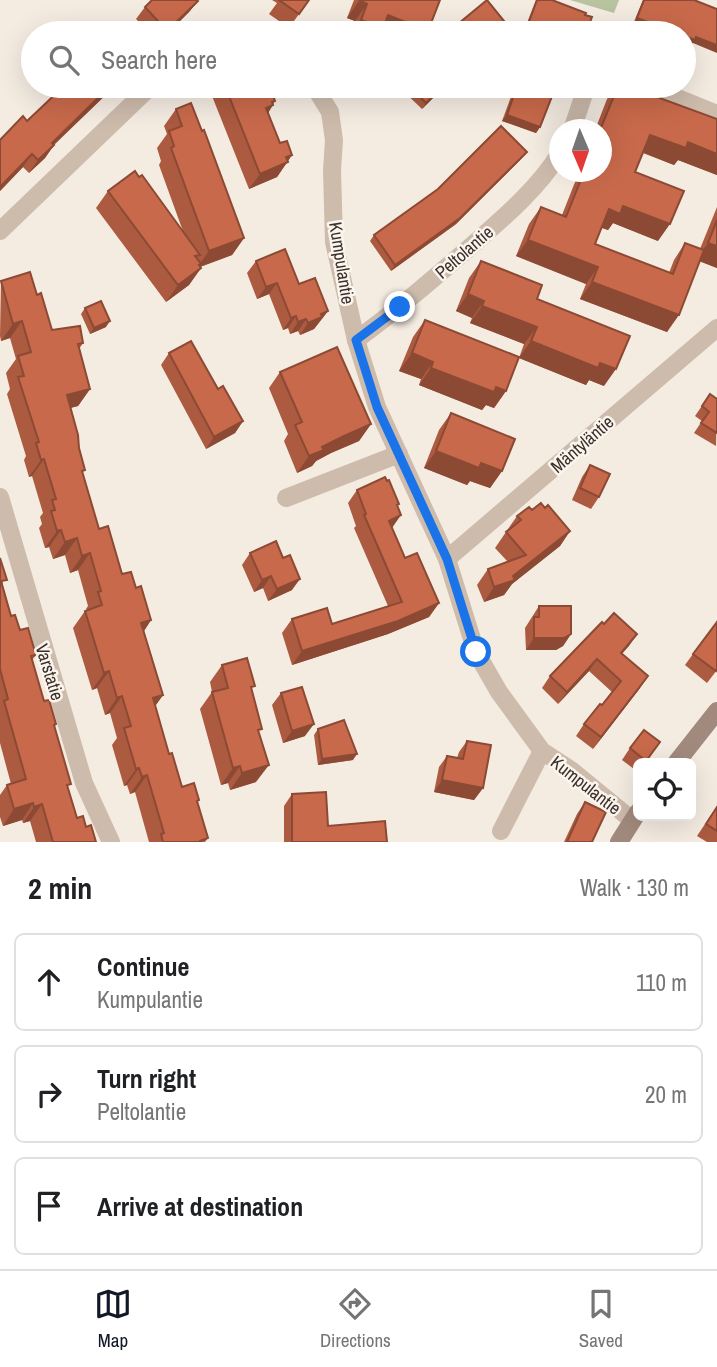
<!DOCTYPE html>
<html lang="en">
<head>
<meta charset="utf-8">
<style>
	:root { --surface:#fff; --page:#f6f6f6; --text:#202124; --muted:#757577; --line:#e0e0e0; --accent:#111827 }
	body { margin:0; font-family:"Archivo Narrow",sans-serif; background:var(--page); color:var(--text) }
	.controls { position:absolute; right:21px; bottom:21px; display:grid; overflow:hidden; border-radius:10px; box-shadow:0 7px 28px #0002 }
	.controls button { width:63px; height:63px; display:grid; place-items:center; padding:0; border:0; border-bottom:2px solid var(--line); background:var(--surface); color:var(--text); font:35px sans-serif }
	.compass { position:absolute; left:549px; top:119px; width:63px; height:63px; border-radius:50%; background:var(--surface); box-shadow:0 7px 28px #0002; rotate:178deg }
	.stop { position:absolute; width:21px; height:21px; margin:-16px; border:5px solid #1a73e8; border-radius:50%; background:#fff }
	.stop.end { background:#1a73e8; border-color:#fff; box-shadow:0 2px 7px #0008 }
	.list { margin:0; padding:0; list-style:none }
	h2 { display:flex; justify-content:space-between; align-items:center; height:91px; margin:0; padding:0 28px; font-size:30px }
	h2 small { font-size:23px; font-weight:400; color:var(--muted) }
	.list li { display:grid; grid-template-columns:46px 1fr auto; gap:21px; align-items:center; box-sizing:border-box; height:98px; margin:0 14px 14px; padding:0 14px; border:2px solid var(--line); border-radius:10px }
	.list b { display:block; font-size:26px; white-space:nowrap }
	.list p { margin:0; font-size:23px; white-space:nowrap; color:var(--muted) }
	.list em { font-size:23px; font-style:normal; color:var(--muted) }
	.icon { flex:none; width:38px; height:38px; fill:none; stroke:currentColor; stroke-width:2; stroke-linecap:round; stroke-linejoin:round }
	.map { position:relative; flex:none; width:717px; height:842px; overflow:hidden }
	.search { position:absolute; background:var(--surface); box-shadow:0 7px 28px #0002; left:21px; right:21px; top:21px; height:77px; display:flex; align-items:center; gap:18px; box-sizing:border-box; padding:0 24px; border-radius:38px; color:var(--muted); font-size:26px }
	.sheet { height:427px; background:var(--surface) }
	nav { display:flex; justify-content:space-around; align-items:center; box-sizing:border-box; height:98px; border-top:2px solid var(--line); background:var(--surface); font-size:19px; color:var(--muted) }
	nav a { display:grid; justify-items:center; gap:4px }
	nav .on { color:var(--accent) }
	.map>svg:first-child { display:block }
	.green { fill:#b8c4a0 }
	.lines { fill:none; stroke-linecap:round; stroke-linejoin:round }
	.minor { stroke:#cdbbac; stroke-width:18 }
	.secondary { stroke:#a18a7d; stroke-width:18 }
	.wall { fill:#ac5a40 }
	.shaded-wall { fill:#8c4a34 }
	.building { fill:#c8694b; stroke:#8c4a34; stroke-width:2 }
	.route { stroke:#1a73e8; stroke-width:9 }
	.labels { text-anchor:middle; dominant-baseline:central; stroke-width:5; stroke-linejoin:round; paint-order:stroke }
	.street-label { font-size:18px; fill:#3b302b; stroke:#fbf5ee }
</style>
</head>
<body>
<div class="map">
<svg width="717" height="842" viewBox="0 0 717 842">
	<rect width="100%" height="100%" fill="#f4ebe1"/>
	<polygon class="green" points="570,0 619,0 614,13"/>
	<g class="lines">
		<g class="minor">
			<polyline points="314,86 330,112 334,140 332,170 334,242 356,340 377,407 447,559 476,652 499,692 542,751 571,770 632,820"/>
			<polyline points="648,86 717,114"/>
			<polyline points="572,130 584,94 590,86"/>
			<polyline points="0,231 151,86"/>
			<path d="M356,340C396,311 433,279 470,247C502,219 537,190 560,153"/>
			<polyline points="0,497 84,783 111,842"/>
			<polyline points="286,498 399,454"/>
			<polyline points="447,559 717,328"/>
			<polyline points="501,831 542,751"/>
		</g>
		<g class="secondary">
			<polyline points="676,763 717,711"/>
			<polyline points="619,842 638,812"/>
		</g>
	</g>
	<g class="wall">
		<polygon points="272,0 309,0 289,28 269,14 277,3"/>
		<polygon points="354,0 440,0 427,33 350,33 355,21 347,18"/>
		<polygon points="536,0 552,0 585,15 586,33 523,33"/>
		<polygon points="643,0 694,0 693,43 690,46 633,24"/>
		<polygon points="198,1 189,12 168,33 150,33 136,19 145,7"/>
		<polygon points="59,86 115,86 54,145 45,158 29,173 23,167 0,191 0,140 27,121 60,89 58,87"/>
		<polygon points="203,86 269,86 273,104 268,113 280,143 292,155 277,177 249,189 210,91 206,93"/>
		<polygon points="398,86 445,86 422,109"/>
		<polygon points="515,86 556,86 540,127 536,133 502,121"/>
		<polygon points="617,86 627,86 717,119 717,175 678,160 674,165 643,153 635,172 658,241 613,223 608,230 602,228 595,244 669,273 674,260 685,243 700,249 717,207 717,268 700,261 667,332 580,299 586,284 516,256 529,224 541,207 562,215 579,172 601,172 601,130 595,130 607,99"/>
		<polygon points="176,109 244,238 232,255 200,267 201,268 189,285 166,302 96,208 108,191 139,177 184,234 159,165 161,161 157,148 167,134 164,126"/>
		<polygon points="522,158 456,224 391,271 370,241 374,235"/>
		<polygon points="256,261 299,284 328,311 314,329 300,335 298,331 290,334 288,328 283,330 269,294 257,299 247,273"/>
		<polygon points="481,261 537,299 604,386 589,380 586,385 519,358 524,344 470,323 472,318 456,311 469,278"/>
		<polygon points="1,281 37,295 52,330 83,343 79,349 90,389 78,406 70,408 82,473 99,529 122,574 136,588 151,620 144,631 163,695 155,706 169,754 182,787 199,800 197,803 208,838 205,842 149,842 135,792 130,794 127,785 124,786 112,745 117,738 110,713 105,715 97,688 92,690 73,628 85,611 87,610 86,609 88,606 78,570 70,573 65,555 53,559 49,547 45,548 39,528 42,524 40,517 43,513 32,476 29,477 24,460 26,456 7,394 10,389 6,373 16,359 10,338 1,341 0,336"/>
		<polygon points="85,308 106,327 90,334 81,314"/>
		<polygon points="425,320 506,391 494,408 486,405 482,410 419,385 421,379 399,371 413,337"/>
		<polygon points="169,353 243,421 235,433 206,449 161,365"/>
		<polygon points="280,372 371,424 359,441 331,453 316,461 312,466 297,473 284,441 288,434 269,388"/>
		<polygon points="710,394 717,399 716,446 694,433 702,421 695,416"/>
		<polygon points="451,413 502,471 490,488 470,481 467,485 424,468 439,430"/>
		<polygon points="590,465 599,497 591,509 572,500 582,477"/>
		<polygon points="357,490 398,506 392,528 405,558 439,603 429,617 388,634 292,665 282,633 292,619 332,624 388,606 354,528 356,526 348,503"/>
		<polygon points="545,508 570,531 560,546 512,584 504,595 484,602 477,585 488,569 508,562 495,548 517,516 532,510"/>
		<polygon points="250,553 292,590 268,601 263,588 254,592 242,565"/>
		<polygon points="0,558 3,586 11,616 36,655 32,660 44,701 54,727 68,789 77,818 86,827 96,842 36,842 30,821 23,823 22,820 3,826 0,817 0,795 7,785 11,784 0,743"/>
		<polygon points="539,606 571,634 563,646 556,650 526,650 525,628"/>
		<polygon points="604,624 637,634 622,654 640,688 593,749 576,736 584,724 602,705 612,692 589,671 558,704 542,688 550,676"/>
		<polygon points="693,654 717,670 707,683 685,665"/>
		<polygon points="222,665 251,690 259,733 256,782 230,790 228,783 221,785 200,709 212,692 210,682"/>
		<polygon points="281,693 305,736 283,743 272,705"/>
		<polygon points="318,729 353,760 318,765 314,735"/>
		<polygon points="467,741 483,788 474,800 434,792 439,767 447,756 457,758 459,752"/>
		<polygon points="660,742 645,763 638,763 638,772 622,760 630,748"/>
		<polygon points="292,794 328,826 387,842 284,842 284,806"/>
		<polygon points="585,802 592,842 564,842 577,814"/>
		<polygon points="717,806 717,842 707,842 697,836"/>
	</g>
	<g class="shaded-wall">
		<polygon points="198,1 189,12 168,33 165,33"/>
		<polygon points="359,1 367,4 355,21 347,18"/>
		<polygon points="388,15 428,31 427,33 351,33 361,20"/>
		<polygon points="637,18 676,33 657,33 633,24"/>
		<polygon points="527,27 538,30 536,33 523,33"/>
		<polygon points="684,36 696,37 717,45 717,53 693,43 690,46 684,44"/>
		<polygon points="110,86 115,86 42,156 52,143"/>
		<polygon points="211,86 213,86 210,91 206,93"/>
		<polygon points="443,86 445,86 422,109 426,103"/>
		<polygon points="275,101 272,106 273,105 263,121 266,108"/>
		<polygon points="507,115 540,127 536,133 502,121"/>
		<polygon points="650,135 688,142 717,154 717,175 678,160 674,165 639,151"/>
		<polygon points="54,145 45,158 29,173 38,160"/>
		<polygon points="527,152 522,158 456,224 391,271 395,265"/>
		<polygon points="32,154 23,167 0,191 0,187"/>
		<polygon points="292,155 277,177 249,189 260,174 286,157"/>
		<polygon points="623,206 670,224 658,241 613,223 608,230 597,226 609,209"/>
		<polygon points="244,238 232,255 197,268 209,251"/>
		<polygon points="528,240 598,267 586,284 516,256"/>
		<polygon points="708,243 717,246 717,268 696,260"/>
		<polygon points="201,264 194,273 201,268 189,285 166,302 178,285"/>
		<polygon points="592,282 679,315 667,332 580,299"/>
		<polygon points="277,283 269,294 257,299 266,287"/>
		<polygon points="468,294 484,301 472,318 456,311"/>
		<polygon points="482,306 537,327 524,344 470,323"/>
		<polygon points="328,311 314,329 300,335 308,323 321,314"/>
		<polygon points="296,316 288,328 283,330 291,318"/>
		<polygon points="306,319 298,331 290,334 298,322"/>
		<polygon points="22,321 10,338 1,341 13,324"/>
		<polygon points="110,321 106,327 90,334 94,328"/>
		<polygon points="531,341 600,363 616,369 604,386 589,380 586,385 519,358"/>
		<polygon points="412,353 433,362 421,379 399,371"/>
		<polygon points="431,368 496,387 506,391 494,408 486,405 482,410 419,385"/>
		<polygon points="90,389 78,406 55,412 67,395"/>
		<polygon points="243,421 235,433 206,449 214,437"/>
		<polygon points="371,424 359,441 331,453 316,461 312,466 297,473 309,456 322,447 342,437"/>
		<polygon points="436,451 481,463 502,471 490,488 470,481 467,485 424,468"/>
		<polygon points="44,459 32,476 29,477 41,460"/>
		<polygon points="401,515 392,528 389,521"/>
		<polygon points="61,530 49,547 45,548 57,531"/>
		<polygon points="570,531 560,546 512,584 504,595 484,602 494,587 513,576"/>
		<polygon points="77,538 65,555 53,559 65,542"/>
		<polygon points="90,553 78,570 70,573 82,556"/>
		<polygon points="271,576 263,588 254,592 262,580"/>
		<polygon points="300,579 292,590 268,601 277,589"/>
		<polygon points="439,603 429,617 388,634 292,665 302,651"/>
		<polygon points="151,620 140,637 141,623"/>
		<polygon points="571,634 563,646 556,650 526,650 534,638"/>
		<polygon points="637,634 629,646 612,664 621,653"/>
		<polygon points="597,659 589,671 558,704 567,692"/>
		<polygon points="109,671 97,688 92,690 104,673"/>
		<polygon points="648,676 640,688 593,749 601,737"/>
		<polygon points="163,695 151,712 153,698"/>
		<polygon points="122,696 110,713 105,715 117,698"/>
		<polygon points="314,724 305,736 283,743 292,731"/>
		<polygon points="357,754 353,760 318,765 322,759"/>
		<polygon points="269,765 256,782 230,790 242,773"/>
		<polygon points="240,766 228,783 221,785 233,768"/>
		<polygon points="139,768 127,785 124,786 136,769"/>
		<polygon points="147,775 135,792 130,794 142,777"/>
		<polygon points="442,780 483,788 474,800 434,792"/>
		<polygon points="33,803 22,820 3,826 14,809"/>
		<polygon points="42,804 30,821 23,823 34,807"/>
	</g>
	<g class="building">
		<polygon points="152,0 197,0 198,1 167,31 145,7"/>
		<polygon points="279,0 309,0 299,14"/>
		<polygon points="359,0 440,0 428,31 388,15 383,28 361,20 367,4"/>
		<polygon points="487,0 509,27 501,33 447,33"/>
		<polygon points="537,0 552,0 586,13 585,15 592,17 586,33 537,33 538,30 527,27"/>
		<polygon points="644,0 694,0 717,9 717,45 696,37 695,40 684,36 684,33 676,33 637,18"/>
		<polygon points="115,24 125,33 106,33"/>
		<polygon points="64,86 110,86 52,143 54,145 38,160 32,154 0,187 0,140 23,116 27,121"/>
		<polygon points="225,86 269,86 275,101 272,102 273,105 266,108 280,143 287,141 292,155 286,157 288,162 260,174"/>
		<polygon points="409,86 443,86 426,103"/>
		<polygon points="517,86 556,86 540,127 507,115"/>
		<polygon points="618,86 627,86 717,119 717,154 688,142 686,148 650,135 635,172 684,191 670,224 623,206 620,214 609,209 595,244 673,274 685,243 704,250 679,315 592,282 598,267 528,240 541,207 566,217 584,172 601,172 601,130 600,130"/>
		<polygon points="191,103 202,131 204,130 244,238 209,251 171,148 174,146 169,131 182,126 176,109"/>
		<polygon points="501,126 527,152 460,218 395,265 374,235 438,189"/>
		<polygon points="135,171 139,177 142,175 200,255 195,256 201,264 199,265 201,268 178,285 108,191"/>
		<polygon points="717,220 717,246 708,243"/>
		<polygon points="285,249 299,284 315,278 328,311 321,314 322,317 308,323 306,319 298,322 296,316 291,318 277,283 266,287 256,261"/>
		<polygon points="481,261 542,285 537,299 630,336 616,369 600,363 598,368 531,341 537,327 482,306 484,301 468,294"/>
		<polygon points="30,272 37,295 41,293 52,330 80,326 83,343 78,344 90,389 67,395 78,435 79,448 85,470 82,471 99,529 108,526 122,574 131,572 136,588 141,586 151,620 141,623 163,695 153,698 169,754 172,753 182,787 194,783 199,800 197,801 208,838 200,841 200,842 163,842 161,834 164,833 147,775 142,777 139,768 136,769 124,728 131,726 122,696 117,698 109,671 104,673 85,611 102,605 98,592 101,591 90,553 82,556 77,538 65,542 61,530 57,531 51,511 55,510 52,500 56,499 44,459 41,460 36,443 39,442 18,377 24,376 18,356 31,352 22,321 13,324 1,281"/>
		<polygon points="101,301 110,321 94,328 85,308"/>
		<polygon points="425,320 519,357 506,391 496,387 494,392 457,378 431,368 433,362 412,353"/>
		<polygon points="191,341 218,389 223,386 243,421 214,437 169,353"/>
		<polygon points="337,347 371,424 342,437 322,447 324,450 309,456 295,425 302,422 280,372"/>
		<polygon points="710,394 717,399 717,433 701,423 709,412 702,406"/>
		<polygon points="451,413 515,439 502,471 481,463 479,468 436,451"/>
		<polygon points="590,465 610,474 599,497 580,488"/>
		<polygon points="385,477 387,481 389,480 399,504 397,505 401,515 389,521 405,558 417,553 439,603 398,621 302,651 292,619 327,608 332,624 402,602 364,515 366,514 357,490"/>
		<polygon points="541,503 545,508 548,505 570,531 513,576 515,580 494,587 488,569 526,555 506,532 521,520 517,516 529,507 532,510"/>
		<polygon points="276,541 283,558 290,555 300,579 277,589 271,576 262,580 250,553"/>
		<polygon points="0,558 7,580 1,581 11,616 15,615 20,630 28,628 36,655 31,656 44,701 49,700 56,724 54,725 71,784 67,785 77,818 83,816 86,827 91,825 96,842 53,842 42,804 34,807 33,803 14,809 7,785 26,779 4,701 8,699 0,669"/>
		<polygon points="539,606 571,606 571,634 564,638 534,638 534,617 539,617"/>
		<polygon points="614,613 637,634 621,653 648,676 601,737 584,724 600,704 602,705 621,681 597,659 567,692 550,676 602,622 604,624"/>
		<polygon points="717,622 717,669 716,671 693,654"/>
		<polygon points="247,658 255,686 251,687 262,729 258,730 269,765 242,773 240,766 233,768 212,692 228,688 222,665"/>
		<polygon points="302,687 314,724 292,731 281,693"/>
		<polygon points="344,720 357,754 322,759 318,729"/>
		<polygon points="644,730 660,742 646,761 630,748"/>
		<polygon points="467,741 491,745 483,788 442,780 447,756 463,759"/>
		<polygon points="326,792 328,826 385,821 387,842 292,842 292,794"/>
		<polygon points="585,802 606,812 592,842 567,842"/>
		<polygon points="717,807 717,831 706,824"/>
	</g>
	<g class="lines">
		<polyline class="route" points="400,307 356,340 377,407 447,559 476,652"/>
	</g>
	<g class="labels">
		<g class="street-label">
			<text transform="translate(464 252) rotate(-41)">Peltolantie</text>
			<text transform="translate(342 263) rotate(81)">Kumpulantie</text>
			<text transform="translate(582 444) rotate(-41)">Mäntyläntie</text>
			<text transform="translate(50 672) rotate(73)">Varstatie</text>
			<text transform="translate(586 785) rotate(38)">Kumpulantie</text>
		</g>
	</g>
</svg>
<div class="controls">
<button><svg class="icon" aria-label="locate" viewBox="0 0 24 24"><circle cx="12" cy="12" r="6"/><path d="M12 2v4M12 18v4M2 12h4M18 12h4"/></svg></button>
</div>
<svg class="compass" viewBox="-18 -18 36 36"><path d="M0-13l5 13h-10z" fill="#e53935"/><path d="M0 13l5-13h-10z" fill="#757577"/></svg>
<div class="stop" style="left:476px;top:652px"></div>
<div class="stop end" style="left:400px;top:307px"></div>
<div class="search"><svg class="icon" aria-label="search" viewBox="0 0 24 24"><circle cx="10" cy="10" r="6"/><path d="M15 15l6 6"/></svg>Search here</div>
</div>
<section class="sheet">
<h2>2 min<small>Walk · 130 m</small></h2>
<ul class="list">
<li><svg class="icon" aria-label="ahead" viewBox="0 0 24 24"><path d="M12 20V5M6 11l6-6 6 6"/></svg><div><b>Continue</b><p>Kumpulantie</p></div><em>110 m</em></li>
<li><svg class="icon" aria-label="right" viewBox="0 0 24 24"><path d="M7 20v-9h11M14 6l5 5-5 5"/></svg><div><b>Turn right</b><p>Peltolantie</p></div><em>20 m</em></li>
<li><svg class="icon" aria-label="arrive" viewBox="0 0 24 24"><path d="M6 21V4h12l-3 4 3 4H6"/></svg><div><b>Arrive at destination</b></div></li>
</ul>
</section>
<nav>
<a class="on"><svg class="icon" aria-label="map" viewBox="0 0 24 24"><path d="M3 6l6-2 6 2 6-2v14l-6 2-6-2-6 2zM9 4v14M15 6v14"/></svg>Map</a>
<a><svg class="icon" aria-label="directions" viewBox="0 0 24 24"><path d="M12 3l9 9-9 9-9-9zM9 14v-3h6M13 9l2 2-2 2"/></svg>Directions</a>
<a><svg class="icon" aria-label="saved" viewBox="0 0 24 24"><path d="M7 4h10v16l-5-4-5 4z"/></svg>Saved</a>
</nav>
</body>
</html>
